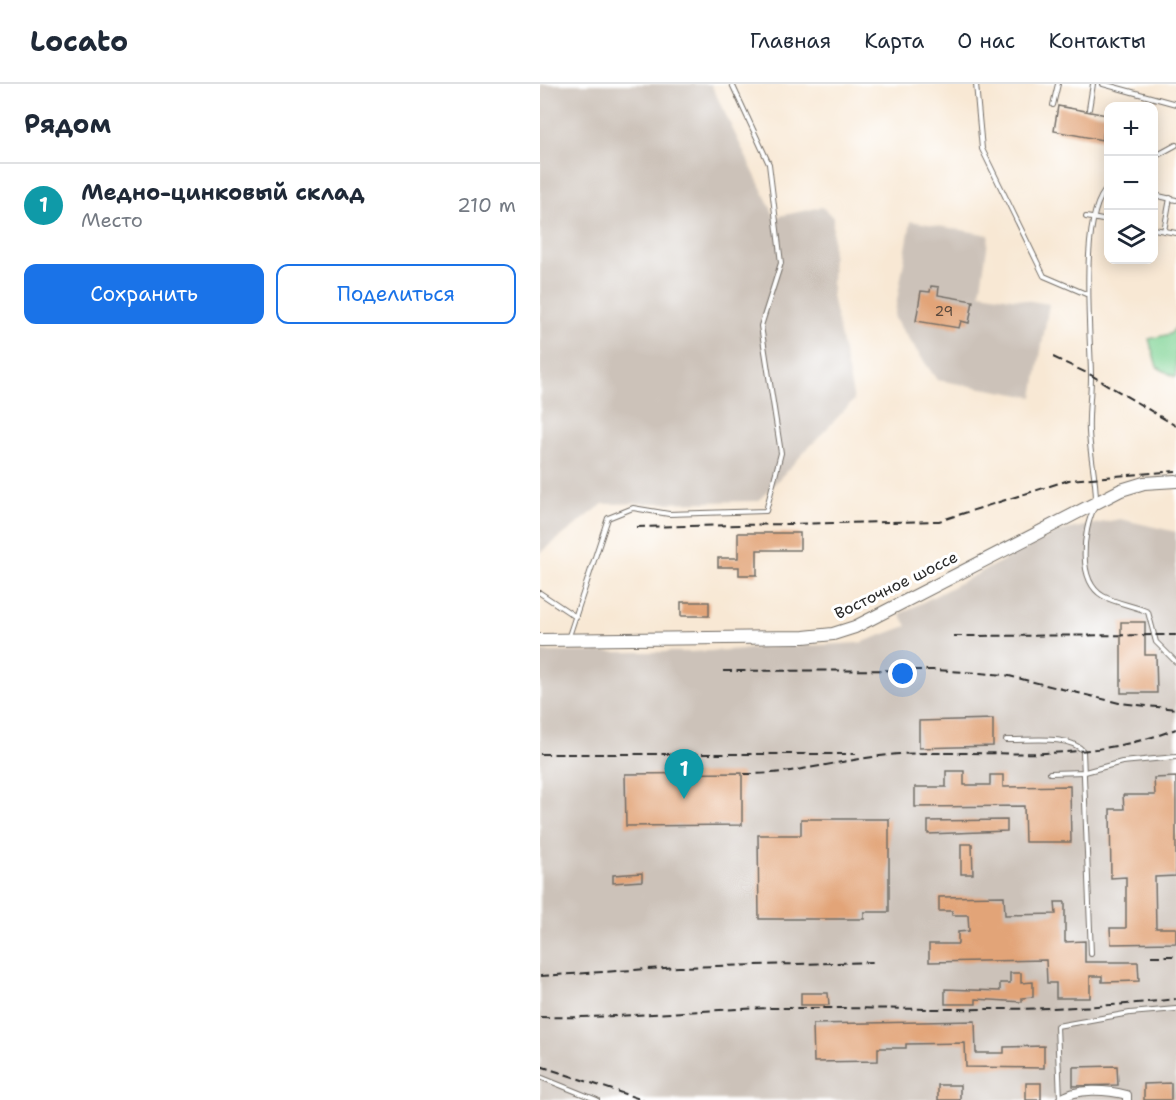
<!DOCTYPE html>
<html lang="ru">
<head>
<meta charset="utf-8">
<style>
	:root { --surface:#fff; --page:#f6f6f7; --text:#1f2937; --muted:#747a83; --line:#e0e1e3; --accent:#1a73e8 }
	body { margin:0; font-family:"Shantell Sans",sans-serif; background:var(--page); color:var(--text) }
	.controls { position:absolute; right:18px; top:18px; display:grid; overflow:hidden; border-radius:12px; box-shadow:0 3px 15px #0003 }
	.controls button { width:54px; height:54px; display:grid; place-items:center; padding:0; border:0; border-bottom:2px solid var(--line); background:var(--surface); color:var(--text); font:30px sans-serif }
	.you { position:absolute; left:363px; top:590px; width:21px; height:21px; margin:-15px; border:4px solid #fff; border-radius:50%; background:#1a73e8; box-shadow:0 0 0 9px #1a73e833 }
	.badge { display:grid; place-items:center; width:39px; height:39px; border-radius:50%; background:var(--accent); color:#fff; font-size:20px; font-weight:700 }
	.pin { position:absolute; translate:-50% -50px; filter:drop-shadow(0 2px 3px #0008) }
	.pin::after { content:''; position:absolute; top:32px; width:21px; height:18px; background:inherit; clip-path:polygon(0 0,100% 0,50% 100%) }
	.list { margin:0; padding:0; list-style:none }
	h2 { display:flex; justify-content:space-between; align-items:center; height:78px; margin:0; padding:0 24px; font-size:26px }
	h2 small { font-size:20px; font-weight:400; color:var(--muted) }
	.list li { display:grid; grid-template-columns:39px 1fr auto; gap:18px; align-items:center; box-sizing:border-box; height:84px; padding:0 24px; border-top:2px solid var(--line) }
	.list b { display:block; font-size:22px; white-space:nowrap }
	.list p { margin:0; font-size:20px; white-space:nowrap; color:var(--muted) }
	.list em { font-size:20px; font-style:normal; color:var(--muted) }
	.actions { display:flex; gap:12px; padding:18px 24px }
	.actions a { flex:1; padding:14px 0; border:2px solid var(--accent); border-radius:12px; text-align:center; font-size:21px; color:var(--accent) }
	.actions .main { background:var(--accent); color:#fff }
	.icon { flex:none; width:33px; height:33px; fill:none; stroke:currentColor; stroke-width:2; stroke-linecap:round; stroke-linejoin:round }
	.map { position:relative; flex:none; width:636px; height:1016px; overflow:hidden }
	header { display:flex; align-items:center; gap:36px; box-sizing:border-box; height:84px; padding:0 30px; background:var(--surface); border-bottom:2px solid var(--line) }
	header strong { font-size:28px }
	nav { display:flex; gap:33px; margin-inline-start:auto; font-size:21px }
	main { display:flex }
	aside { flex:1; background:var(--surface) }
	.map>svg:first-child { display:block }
	.industrial { fill:#ccc2b9 }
	.green { fill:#81d496; stroke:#568060; stroke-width:1.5 }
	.building { fill:#e2a478 }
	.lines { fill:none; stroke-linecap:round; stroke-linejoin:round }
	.lane-casing { stroke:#736d66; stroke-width:6 }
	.street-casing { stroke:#736d66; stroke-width:10 }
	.primary-casing { stroke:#736d66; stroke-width:14 }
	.lane { stroke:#fff; stroke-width:4 }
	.street { stroke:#fff; stroke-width:8 }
	.primary { stroke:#fff; stroke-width:12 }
	.rail { stroke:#2b2b2b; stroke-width:2; stroke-dasharray:9 4.5; stroke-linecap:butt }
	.labels { text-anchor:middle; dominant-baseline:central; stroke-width:6; stroke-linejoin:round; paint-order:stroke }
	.number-label { font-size:14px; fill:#59493e }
	.street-label { font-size:16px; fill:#2b2b2b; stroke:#fff }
</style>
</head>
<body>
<header>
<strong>Locato</strong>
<nav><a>Главная</a><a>Карта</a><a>О нас</a><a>Контакты</a></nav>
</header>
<main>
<aside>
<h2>Рядом<small></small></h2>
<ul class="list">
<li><span class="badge" style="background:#0f9aa8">1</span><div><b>Медно-цинковый склад</b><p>Место</p></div><em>210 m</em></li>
</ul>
<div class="actions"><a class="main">Сохранить</a><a>Поделиться</a></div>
</aside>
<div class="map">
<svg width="636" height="1016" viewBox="0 0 636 1016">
	<rect width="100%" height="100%" fill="#fff"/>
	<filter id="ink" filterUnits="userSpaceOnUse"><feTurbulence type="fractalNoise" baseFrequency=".0167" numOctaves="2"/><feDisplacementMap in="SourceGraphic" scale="12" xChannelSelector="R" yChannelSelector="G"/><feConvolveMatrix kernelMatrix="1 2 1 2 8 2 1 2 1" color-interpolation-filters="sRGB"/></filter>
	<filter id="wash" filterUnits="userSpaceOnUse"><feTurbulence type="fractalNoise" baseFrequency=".008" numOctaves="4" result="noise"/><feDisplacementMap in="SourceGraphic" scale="24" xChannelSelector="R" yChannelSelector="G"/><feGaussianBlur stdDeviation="1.35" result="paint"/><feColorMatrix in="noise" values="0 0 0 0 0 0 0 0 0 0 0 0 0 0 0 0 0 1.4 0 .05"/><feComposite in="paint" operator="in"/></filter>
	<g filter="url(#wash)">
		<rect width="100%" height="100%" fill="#f8e8d4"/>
		<g class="industrial">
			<polygon points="0,0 171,0 235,133 282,123 293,133 292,212 314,316 218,417 63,420 0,469"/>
			<polygon points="371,137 449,151 440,209 509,220 493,313 397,296 354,234"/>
			<polygon points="580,435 636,448 636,1016 0,1016 0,568 149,568 320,559 367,542 360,530 520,447"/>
		</g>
		<polygon class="green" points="636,243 636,293 635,293 617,283 609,255 630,250"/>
		<g id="blocks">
			<g class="building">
				<polygon points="518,22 567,31 562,56 514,47"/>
				<polygon points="391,202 399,203 398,211 433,217 429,239 421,237 419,244 376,237 381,207 390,208"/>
				<polygon points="198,449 260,449 260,466 217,466 217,491 199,491 199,483 178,483 178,474 198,474"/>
				<rect x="141" y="518" width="28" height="14"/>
				<polygon points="581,538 605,538 605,571 616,571 617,609 581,609"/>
				<polygon points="453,635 453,662 379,664 379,637"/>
				<polygon points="406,687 424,687 424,701 450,701 450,691 463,691 463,703 530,702 531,758 485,758 484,722 375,723 375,703 406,703"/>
				<polygon points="202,689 202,741 86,742 85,690"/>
				<polygon points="636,693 636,792 615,793 616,844 636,844 636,859 571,860 570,844 586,844 586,793 571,794 570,725 584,725 583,711 615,711 614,694"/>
				<polygon points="261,735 349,735 349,828 324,828 324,835 219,835 218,751 261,751"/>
				<polygon points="467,736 467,747 388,750 388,737"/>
				<polygon points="421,760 432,760 433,790 421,790"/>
				<polygon points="102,789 102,797 73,799 73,791"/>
				<polygon points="464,812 465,831 516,830 515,818 525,818 525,858 545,857 545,878 598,878 599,897 562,898 562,892 550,892 550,914 516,914 516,899 507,899 506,876 389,878 389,860 418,860 418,848 429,847 428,831 412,831 412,827 399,827 399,813"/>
				<polygon points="470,889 481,889 481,899 493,898 493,913 482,914 482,918 436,915 436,920 405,920 405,905 460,907 460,899 470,899"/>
				<polygon points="261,909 288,909 289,921 261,921"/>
				<polygon points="435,937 436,969 464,969 464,963 504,962 504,984 426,983 425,959 366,960 366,964 338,964 338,977 274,978 273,940"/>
				<polygon points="577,982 578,1001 533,1002 533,983"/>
				<rect x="486" y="999" width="15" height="17"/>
				<polygon points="631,999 631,1016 604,1016 604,1000"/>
				<rect x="398" y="1001" width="22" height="15"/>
			</g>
		</g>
	</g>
	<g filter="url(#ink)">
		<use href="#blocks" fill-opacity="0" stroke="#736d66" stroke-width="1.5"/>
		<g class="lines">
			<defs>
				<g id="lane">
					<polyline points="436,0 442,65 504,192 546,210"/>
					<polyline points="563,0 636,20"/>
					<polyline points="513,21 518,0"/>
					<polyline points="549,25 553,0"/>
					<polyline points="614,73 636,61"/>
					<polyline points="614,111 636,116"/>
					<polyline points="546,133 568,137"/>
					<polyline points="614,145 636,149"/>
					<polyline points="624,147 630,114"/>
					<path d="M556,417C556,393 550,371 549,348C548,330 551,311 551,293C551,254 538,129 568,104"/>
					<path d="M554,424C543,447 537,497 563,512C577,520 594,521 608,528L616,558L636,578"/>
					<polyline points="0,509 36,533"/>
					<polyline points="29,552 68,434 93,424 129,430 226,427 241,369 221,242 241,179 229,80 192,0"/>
					<path d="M466,656C487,657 529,650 543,667L551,870"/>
					<polyline points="510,689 545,688 582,678 636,673"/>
					<polyline points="0,993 57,1016"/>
					<polyline points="520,1015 517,942 590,929 636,925"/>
				</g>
				<path id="street" d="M520,1016C536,1003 568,1006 587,1011V1016"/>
				<polyline id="primary" points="0,556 264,553 293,550 315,543 581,406 604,399 636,397"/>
			</defs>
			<use href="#lane" class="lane-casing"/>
			<use href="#street" class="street-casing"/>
			<use href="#primary" class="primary-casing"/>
			<use href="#lane" class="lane"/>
			<use href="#street" class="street"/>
			<use href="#primary" class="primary"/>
			<g class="rail">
				<polyline points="513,273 551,291 636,342"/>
				<polyline points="96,443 399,437 529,396 636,387"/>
				<polyline points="413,552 636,551"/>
				<polyline points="183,587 397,586 465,591 579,619 636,625"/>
				<polyline points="0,670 316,670"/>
				<path d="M204,690C257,691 309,673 362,670C458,665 542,681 636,645"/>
				<polyline points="611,872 636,872"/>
				<polyline points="0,892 139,883 336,878"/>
				<path d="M0,933C79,935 158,925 236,924C370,923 503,931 636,915"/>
				<polyline points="0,982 103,1016"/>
			</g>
		</g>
	</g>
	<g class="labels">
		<g class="number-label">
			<text x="404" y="227">29</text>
		</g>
		<g class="street-label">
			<text transform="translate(356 501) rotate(-26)">Восточное шоссе</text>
		</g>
	</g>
</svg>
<div class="controls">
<button>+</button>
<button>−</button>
<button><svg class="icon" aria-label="layers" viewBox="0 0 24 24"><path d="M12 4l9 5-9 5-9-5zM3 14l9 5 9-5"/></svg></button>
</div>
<div class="you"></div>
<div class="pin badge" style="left:144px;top:715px;background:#0f9aa8">1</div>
</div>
</main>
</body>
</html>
